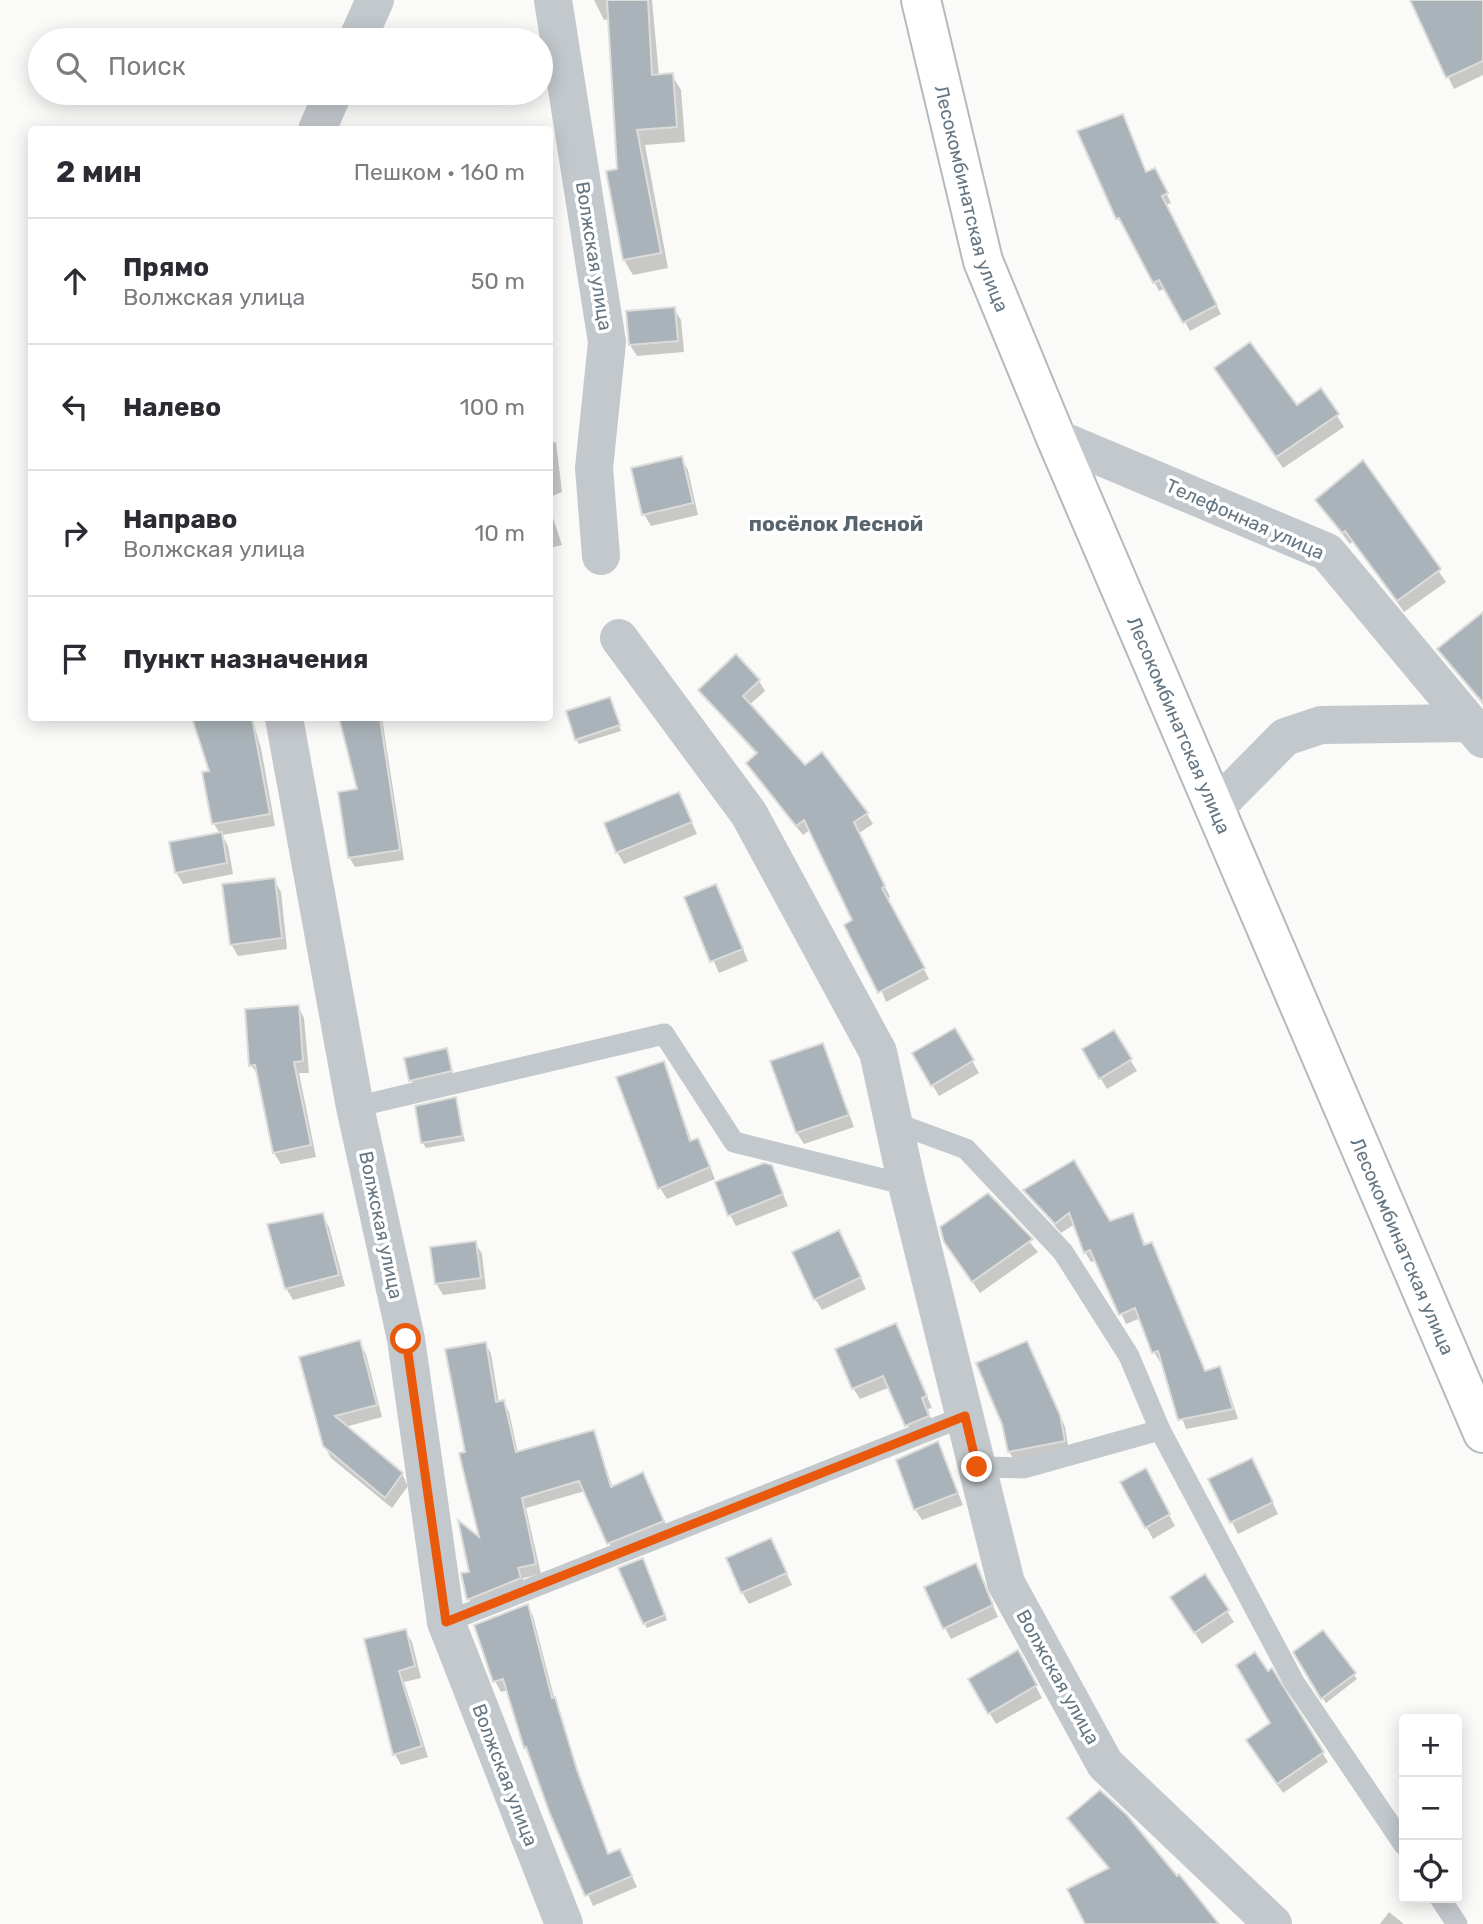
<!DOCTYPE html>
<html lang="ru">
<head>
<meta charset="utf-8">
<style>
	:root { --surface:#fff; --page:#f7f7f7; --text:#2b2b33; --muted:#7c7c81; --line:#e1e1e2 }
	body { margin:0; font-family:Rubik,sans-serif; background:var(--page); color:var(--text) }
	.controls { position:absolute; right:21px; bottom:21px; display:grid; overflow:hidden; border-radius:7px; box-shadow:0 4px 18px #0003 }
	.controls button { width:63px; height:63px; display:grid; place-items:center; padding:0; border:0; border-bottom:2px solid var(--line); background:var(--surface); color:var(--text); font:35px sans-serif }
	.stop { position:absolute; width:21px; height:21px; margin:-16px; border:5px solid #ea580c; border-radius:50%; background:#fff }
	.stop.end { background:#ea580c; border-color:#fff; box-shadow:0 2px 7px #0008 }
	.list { margin:0; padding:0; list-style:none }
	h2 { display:flex; justify-content:space-between; align-items:center; height:91px; margin:0; padding:0 28px; font-size:30px }
	h2 small { font-size:23px; font-weight:400; color:var(--muted) }
	.list li { display:grid; grid-template-columns:46px 1fr auto; gap:21px; align-items:center; box-sizing:border-box; height:126px; padding:0 28px; border-top:2px solid var(--line) }
	.list b { display:block; font-size:26px; white-space:nowrap }
	.list p { margin:0; font-size:23px; white-space:nowrap; color:var(--muted) }
	.list em { font-size:23px; font-style:normal; color:var(--muted) }
	.icon { flex:none; width:38px; height:38px; fill:none; stroke:currentColor; stroke-width:2; stroke-linecap:round; stroke-linejoin:round }
	.map { position:relative; flex:none; width:1483px; height:1924px; overflow:hidden }
	.search { position:absolute; background:var(--surface); box-shadow:0 4px 18px #0003; left:28px; top:28px; width:525px; height:77px; display:flex; align-items:center; gap:18px; box-sizing:border-box; padding:0 24px; border-radius:38px; color:var(--muted); font-size:26px }
	.panel { position:absolute; background:var(--surface); box-shadow:0 4px 18px #0003; left:28px; top:126px; width:525px; height:595px; border-radius:7px }
	.map>svg:first-child { display:block }
	.shadow { fill:#0003 }
	.building { fill:#aab3b9; stroke:#dcdcda; stroke-width:2 }
	.lines { fill:none; stroke-linecap:round; stroke-linejoin:round }
	.secondary-casing { stroke:#b3babf; stroke-width:42 }
	.lane { stroke:#c3c8cc; stroke-width:21 }
	.street { stroke:#c3c8cc; stroke-width:38 }
	.secondary { stroke:#fff; stroke-width:38 }
	.route { stroke:#ea580c; stroke-width:9 }
	.labels { text-anchor:middle; dominant-baseline:central; stroke-width:7; stroke-linejoin:round; paint-order:stroke }
	.street-label { font-size:19px; fill:#657683; stroke:#fff }
	.neighbourhood-label { font-size:21px; font-weight:bold; fill:#57646e; stroke:#fff }
</style>
</head>
<body>
<div class="map">
<svg width="1483" height="1924" viewBox="0 0 1483 1924">
	<rect width="100%" height="100%" fill="#fafaf8"/>
	<g class="shadow">
		<polygon points="594,0 652,0 659,76 672,75 681,90 685,142 645,145 668,268 633,275 624,260 609,19 604,20"/>
		<polygon points="1411,0 1483,0 1483,75 1454,89"/>
		<polygon points="1122,116 1147,174 1159,179 1171,203 1166,205 1221,314 1190,331 1166,288 1159,291 1125,226 1123,227 1118,218"/>
		<polygon points="674,309 681,320 684,352 637,356 630,345 627,313"/>
		<polygon points="1223,380 1296,407 1321,390 1344,427 1283,468"/>
		<polygon points="556,442 562,492 550,497 550,443"/>
		<polygon points="681,458 688,470 698,515 651,526 644,514"/>
		<polygon points="1363,463 1446,582 1404,612 1353,541 1350,544 1317,501"/>
		<polygon points="550,509 562,545 550,548"/>
		<polygon points="1483,619 1483,705 1439,650"/>
		<polygon points="759,681 765,691 749,705 804,768 867,814 873,824 859,833 890,897 886,899 929,979 886,1002 855,921 811,829 803,835 754,774 748,763 757,755 700,690"/>
		<polygon points="612,704 621,731 579,744 576,739"/>
		<polygon points="194,718 252,718 261,748 275,826 222,835 228,846 233,874 183,884 176,872 220,834 214,824 204,773 211,772"/>
		<polygon points="341,718 382,718 404,860 355,867 349,857 359,791"/>
		<polygon points="679,794 697,834 624,864 617,852"/>
		<polygon points="274,880 281,892 287,949 238,956 231,944"/>
		<polygon points="716,886 748,961 719,973 686,898"/>
		<polygon points="298,1006 304,1018 309,1073 299,1073 316,1157 281,1164 274,1153 259,1077 251,1065"/>
		<polygon points="955,1030 979,1073 939,1096 914,1054"/>
		<polygon points="1113,1032 1137,1071 1107,1089 1084,1050"/>
		<polygon points="823,1045 854,1127 804,1144 797,1133"/>
		<polygon points="447,1050 453,1076 414,1085 411,1080"/>
		<polygon points="663,1063 692,1142 704,1152 715,1179 667,1199 660,1188"/>
		<polygon points="455,1099 465,1141 426,1148 423,1143"/>
		<polygon points="771,1166 788,1206 736,1226 730,1215"/>
		<polygon points="1025,1191 1110,1223 1133,1215 1146,1246 1151,1244 1157,1254 1206,1372 1220,1368 1225,1379 1238,1419 1186,1429 1162,1361 1160,1362 1154,1352 1141,1318 1126,1324 1097,1260 1091,1262 1085,1252 1075,1224 1061,1233"/>
		<polygon points="999,1206 1038,1252 980,1293 953,1254"/>
		<polygon points="322,1215 329,1227 345,1286 293,1300 286,1288"/>
		<polygon points="475,1242 482,1254 486,1289 443,1295 436,1283"/>
		<polygon points="845,1244 866,1289 822,1310 815,1299"/>
		<polygon points="902,1337 932,1408 928,1409 934,1428 913,1436 890,1387 860,1399 853,1388"/>
		<polygon points="359,1342 366,1354 382,1417 345,1427 402,1474 408,1486 392,1508 331,1458 324,1445"/>
		<polygon points="486,1344 491,1354 499,1403 503,1402 509,1412 518,1453 593,1432 613,1488 648,1484 669,1532 614,1553 585,1491 526,1508 541,1574 523,1578 525,1589 474,1609 469,1599 471,1573 482,1542 467,1453"/>
		<polygon points="1032,1353 1065,1427 1069,1451 1015,1461 1009,1452"/>
		<polygon points="938,1443 963,1505 922,1520 915,1509"/>
		<polygon points="1145,1470 1175,1526 1153,1539 1122,1483"/>
		<polygon points="1258,1472 1278,1514 1238,1534 1211,1480"/>
		<polygon points="771,1540 792,1585 749,1604 742,1592"/>
		<polygon points="646,1565 667,1620 647,1628 644,1623"/>
		<polygon points="975,1565 998,1617 951,1639 945,1628"/>
		<polygon points="1205,1577 1234,1622 1202,1644 1179,1609"/>
		<polygon points="527,1606 533,1616 555,1701 582,1782 609,1855 620,1851 637,1887 593,1906 525,1747 508,1690 501,1692 495,1681"/>
		<polygon points="405,1631 412,1642 421,1678 404,1682 428,1757 401,1765 395,1754 366,1640"/>
		<polygon points="1323,1632 1357,1679 1326,1703 1295,1653"/>
		<polygon points="1017,1652 1042,1698 996,1724 970,1680"/>
		<polygon points="1271,1671 1328,1762 1283,1793 1253,1750 1272,1724 1267,1674"/>
		<polygon points="1389,1912 1404,1924 1380,1924"/>
	</g>
	<g class="building">
		<polygon points="607,0 648,0 652,75 673,73 677,127 637,130 661,253 623,260 606,171 617,169"/>
		<polygon points="1410,0 1483,0 1483,61 1446,78"/>
		<polygon points="1123,114 1146,172 1155,168 1168,193 1162,196 1217,305 1183,323 1159,280 1153,283 1119,218 1116,219 1077,131"/>
		<polygon points="675,307 678,341 629,345 626,311"/>
		<polygon points="1250,342 1297,405 1321,388 1339,414 1276,457 1214,368"/>
		<polygon points="682,456 693,503 642,515 631,468"/>
		<polygon points="1363,460 1441,569 1397,601 1345,531 1342,533 1315,500"/>
		<polygon points="1483,612 1483,703 1437,649"/>
		<polygon points="736,654 760,680 743,696 805,765 822,752 868,813 854,822 885,886 882,888 925,968 878,993 844,925 852,920 804,820 796,826 746,763 757,753 698,690"/>
		<polygon points="610,697 620,725 575,740 566,711"/>
		<polygon points="192,718 252,718 270,814 212,824 202,772 209,771"/>
		<polygon points="339,718 380,718 400,850 348,858 338,792 357,789"/>
		<polygon points="679,792 692,822 616,853 604,823"/>
		<polygon points="222,832 227,863 175,873 169,842"/>
		<polygon points="275,878 282,938 230,945 222,884"/>
		<polygon points="716,884 743,949 710,962 684,897"/>
		<polygon points="299,1005 303,1061 294,1062 311,1145 273,1153 255,1065 249,1066 245,1009"/>
		<polygon points="955,1028 974,1060 931,1086 912,1053"/>
		<polygon points="1114,1030 1132,1059 1099,1079 1082,1049"/>
		<polygon points="823,1043 849,1115 796,1133 770,1061"/>
		<polygon points="447,1048 452,1071 409,1081 404,1058"/>
		<polygon points="664,1061 690,1141 698,1138 710,1167 658,1189 616,1077"/>
		<polygon points="456,1097 463,1136 421,1143 415,1106"/>
		<polygon points="1074,1160 1110,1221 1133,1213 1144,1245 1152,1242 1205,1371 1220,1366 1233,1409 1178,1420 1158,1351 1152,1353 1135,1308 1119,1315 1090,1250 1084,1253 1069,1213 1055,1224 1023,1190"/>
		<polygon points="764,1163 772,1165 783,1194 728,1216 715,1182"/>
		<polygon points="988,1193 1033,1239 972,1282 944,1242 940,1227"/>
		<polygon points="323,1213 339,1275 285,1289 267,1224"/>
		<polygon points="839,1230 861,1277 814,1300 792,1252"/>
		<polygon points="476,1241 481,1278 435,1284 430,1247"/>
		<polygon points="896,1323 927,1396 922,1398 929,1416 905,1426 883,1376 852,1389 835,1349"/>
		<polygon points="360,1340 377,1405 335,1416 403,1473 385,1498 323,1446 299,1357"/>
		<polygon points="1027,1341 1060,1415 1065,1441 1008,1452 1002,1424 976,1363"/>
		<polygon points="486,1342 496,1402 504,1400 516,1452 594,1430 611,1487 643,1472 664,1521 607,1544 579,1481 522,1498 536,1564 518,1568 521,1578 467,1600 461,1573 469,1572 458,1520 479,1537 459,1453 465,1452 445,1349"/>
		<polygon points="938,1441 958,1493 914,1510 896,1460"/>
		<polygon points="1252,1458 1273,1502 1230,1523 1208,1479"/>
		<polygon points="1146,1468 1170,1514 1145,1528 1120,1482"/>
		<polygon points="771,1538 787,1573 741,1593 726,1558"/>
		<polygon points="643,1558 665,1615 643,1624 618,1568"/>
		<polygon points="976,1563 993,1605 943,1629 924,1587"/>
		<polygon points="1205,1574 1229,1610 1194,1633 1170,1597"/>
		<polygon points="528,1604 552,1698 555,1697 577,1770 608,1854 620,1849 632,1876 585,1896 550,1814 526,1747 524,1748 503,1679 493,1682 474,1625"/>
		<polygon points="406,1629 415,1666 399,1671 422,1746 393,1755 364,1639"/>
		<polygon points="1323,1630 1356,1673 1321,1699 1293,1652"/>
		<polygon points="1018,1650 1037,1685 988,1714 968,1679"/>
		<polygon points="1255,1652 1268,1671 1272,1668 1324,1752 1277,1784 1246,1740 1270,1723 1236,1665"/>
		<polygon points="1100,1790 1127,1815 1177,1876 1179,1874 1219,1924 1085,1924 1067,1889 1109,1868 1067,1818"/>
	</g>
	<g class="lines">
		<defs>
			<g id="secondary">
				<path id="s1" d="M921,0L983,261L1056,438L1483,1433"/>
			</g>
		</defs>
		<use href="#secondary" class="secondary-casing"/>
		<g class="lane">
			<polyline points="355,1107 664,1034 734,1142 907,1185"/>
			<polyline points="893,1122 966,1149 1063,1252 1129,1356 1160,1430"/>
			<polyline points="977,1467 1024,1468 1160,1430 1294,1682 1404,1845"/>
			<polyline points="446,1622 965,1416"/>
			<polyline points="1440,1898 1457,1924"/>
		</g>
		<g class="street">
			<polyline points="553,0 607,342 594,468 601,556"/>
			<polyline points="357,40 375,0"/>
			<polyline points="317,130 333,93"/>
			<polyline points="1056,438 1327,552 1483,739"/>
			<polyline points="619,638 749,814 878,1052 907,1185 1006,1583 1105,1764 1273,1924"/>
			<polyline points="284,718 355,1107 406,1339 446,1622 564,1924"/>
			<polyline points="1215,808 1285,737 1321,725 1469,723"/>
		</g>
		<use href="#secondary" class="secondary"/>
	</g>
	<g class="lines">
		<polyline class="route" points="406,1339 446,1622 965,1416 977,1467"/>
	</g>
	<g class="labels">
		<g class="street-label">
			<text stroke="none"><textPath href="#s1" startOffset="205">Лесокомбинатская улица</textPath></text>
			<text transform="translate(594 256) rotate(81)">Волжская улица</text>
			<text transform="translate(1245 519) rotate(24)">Телефонная улица</text>
			<text stroke="none"><textPath href="#s1" startOffset="772">Лесокомбинатская улица</textPath></text>
			<text transform="translate(381 1225) rotate(78)">Волжская улица</text>
			<text stroke="none"><textPath href="#s1" startOffset="1339">Лесокомбинатская улица</textPath></text>
			<text transform="translate(1058 1677) rotate(61)">Волжская улица</text>
			<text transform="translate(505 1775) rotate(69)">Волжская улица</text>
		</g>
		<g class="neighbourhood-label">
			<text x="836" y="523">посёлок Лесной</text>
		</g>
	</g>
</svg>
<div class="controls">
<button>+</button>
<button>−</button>
<button><svg class="icon" aria-label="locate" viewBox="0 0 24 24"><circle cx="12" cy="12" r="6"/><path d="M12 2v4M12 18v4M2 12h4M18 12h4"/></svg></button>
</div>
<div class="stop" style="left:406px;top:1339px"></div>
<div class="stop end" style="left:977px;top:1467px"></div>
<div class="search"><svg class="icon" aria-label="search" viewBox="0 0 24 24"><circle cx="10" cy="10" r="6"/><path d="M15 15l6 6"/></svg>Поиск</div>
<section class="panel">
<h2>2 мин<small>Пешком · 160 m</small></h2>
<ul class="list">
<li><svg class="icon" aria-label="ahead" viewBox="0 0 24 24"><path d="M12 20V5M6 11l6-6 6 6"/></svg><div><b>Прямо</b><p>Волжская улица</p></div><em>50 m</em></li>
<li><svg class="icon" aria-label="left" viewBox="0 0 24 24"><path d="M17 20v-9H6M10 6l-5 5 5 5"/></svg><div><b>Налево</b></div><em>100 m</em></li>
<li><svg class="icon" aria-label="right" viewBox="0 0 24 24"><path d="M7 20v-9h11M14 6l5 5-5 5"/></svg><div><b>Направо</b><p>Волжская улица</p></div><em>10 m</em></li>
<li><svg class="icon" aria-label="arrive" viewBox="0 0 24 24"><path d="M6 21V4h12l-3 4 3 4H6"/></svg><div><b>Пункт назначения</b></div></li>
</ul>
</section>
</div>
</body>
</html>
